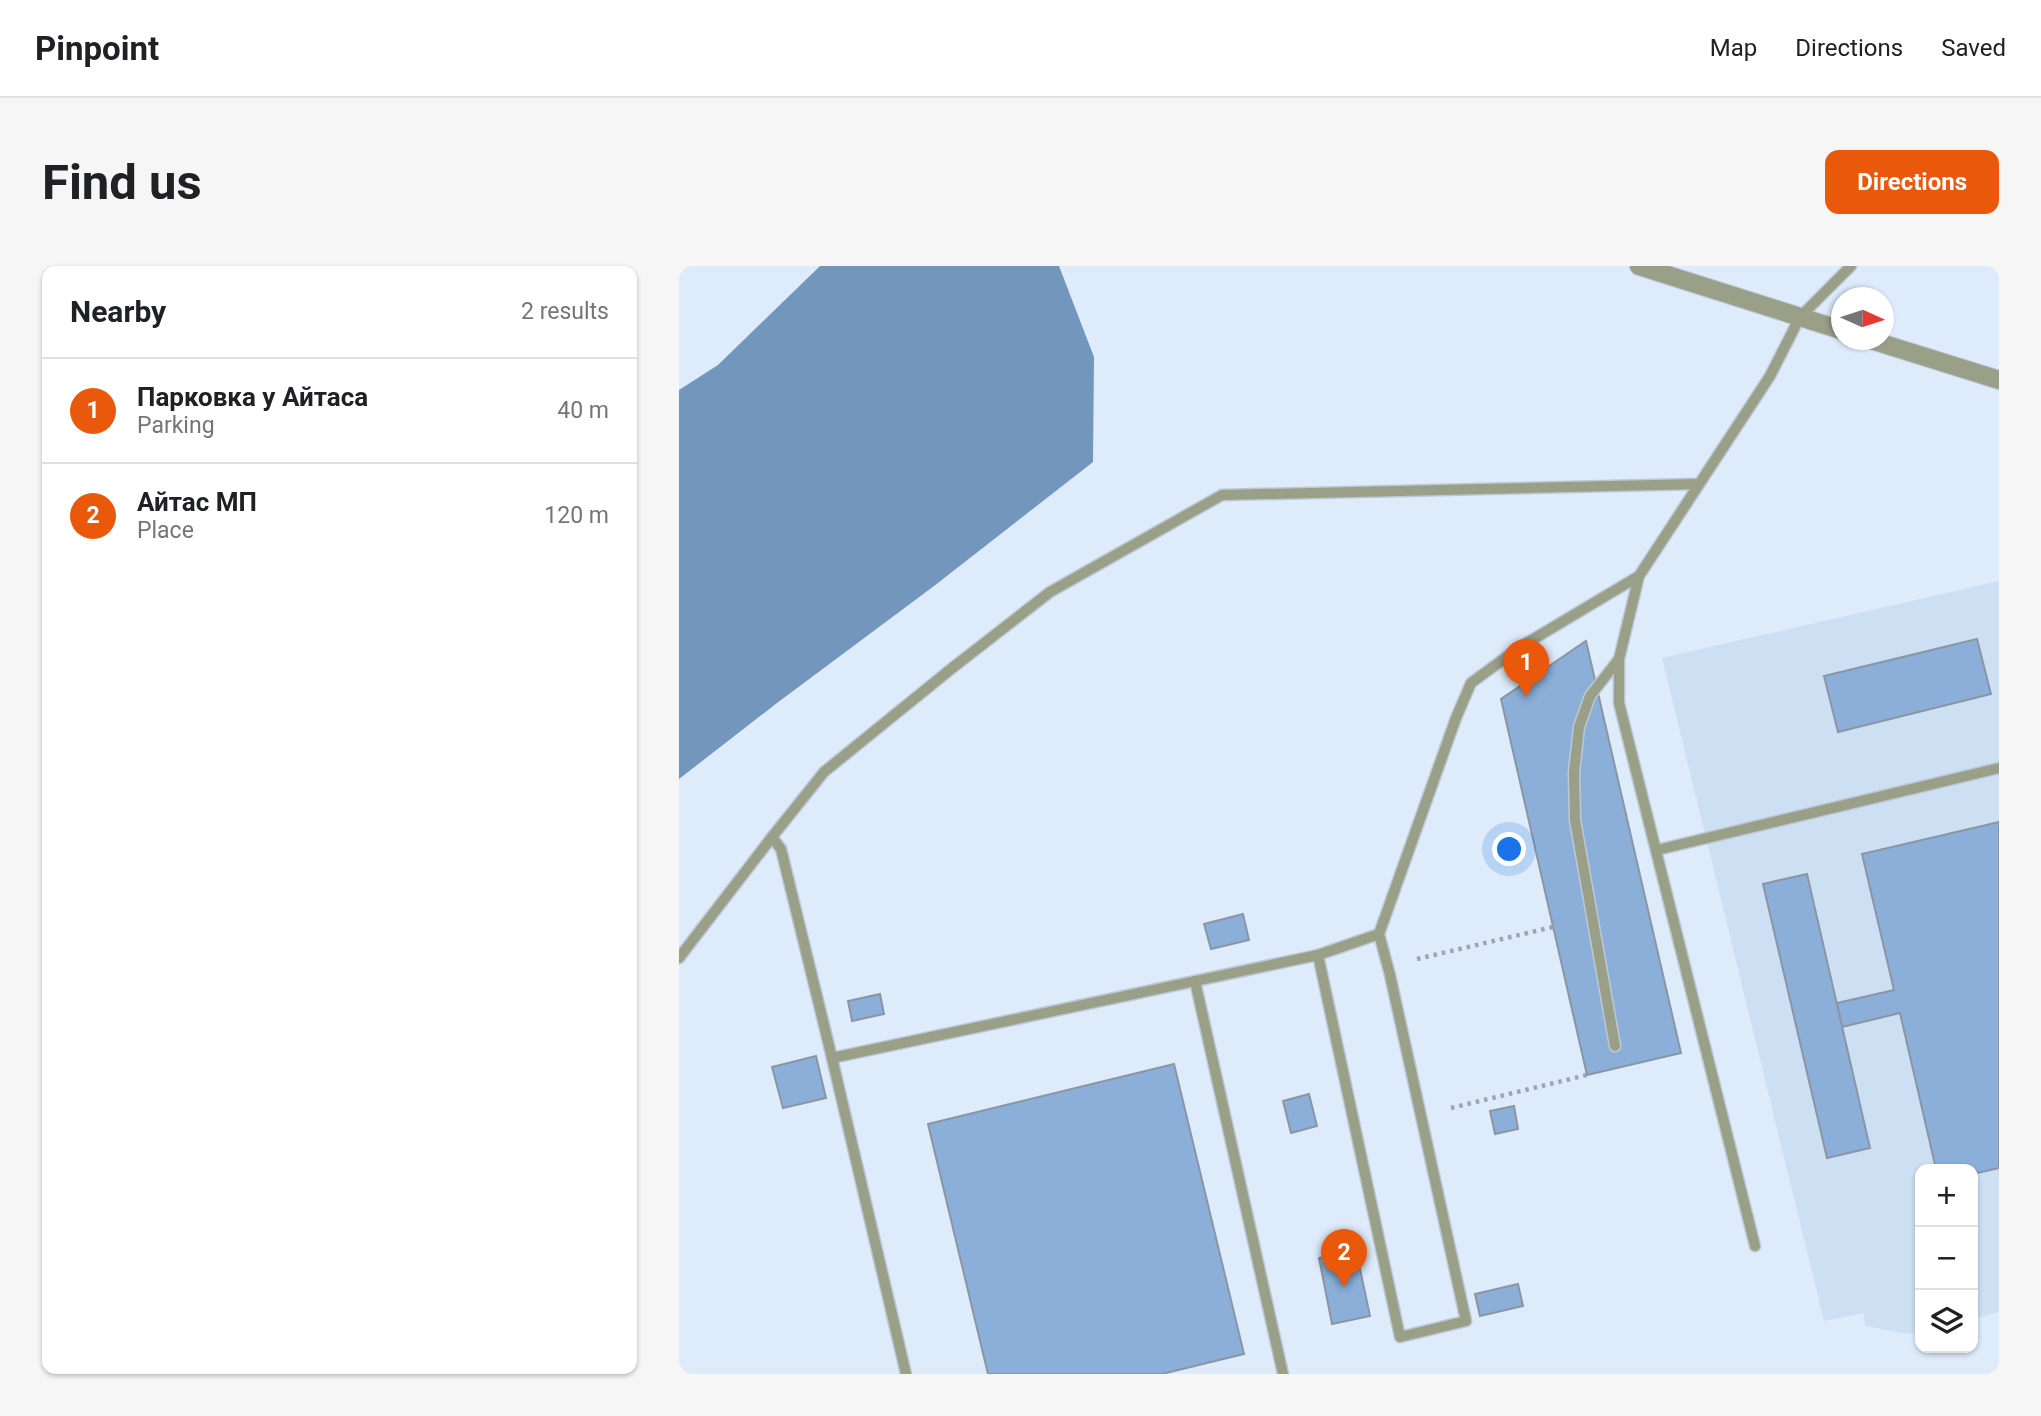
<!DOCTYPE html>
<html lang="en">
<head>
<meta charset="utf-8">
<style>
	:root { --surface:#fff; --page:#f6f6f6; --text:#202124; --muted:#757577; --line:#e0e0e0; --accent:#ea580c }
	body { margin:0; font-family:Roboto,sans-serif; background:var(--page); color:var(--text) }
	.controls { position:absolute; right:21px; bottom:21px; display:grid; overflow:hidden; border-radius:14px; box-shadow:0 2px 5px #0004 }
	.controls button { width:63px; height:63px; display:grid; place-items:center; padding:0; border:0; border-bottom:2px solid var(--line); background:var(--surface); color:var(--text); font:35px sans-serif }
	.compass { position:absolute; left:1152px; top:21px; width:63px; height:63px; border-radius:50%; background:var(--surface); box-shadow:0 2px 5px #0004; rotate:93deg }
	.you { position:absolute; left:831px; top:584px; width:24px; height:24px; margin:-18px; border:5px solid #fff; border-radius:50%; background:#1a73e8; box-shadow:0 0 0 10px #1a73e833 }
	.badge { display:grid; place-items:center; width:46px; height:46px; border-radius:50%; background:var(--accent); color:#fff; font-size:23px; font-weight:700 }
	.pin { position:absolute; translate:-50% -58px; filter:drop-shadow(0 2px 4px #0008) }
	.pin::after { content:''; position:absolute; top:37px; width:24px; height:21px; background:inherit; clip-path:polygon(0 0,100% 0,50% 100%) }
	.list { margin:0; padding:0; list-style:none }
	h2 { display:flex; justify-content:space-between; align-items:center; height:91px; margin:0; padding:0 28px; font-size:30px }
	h2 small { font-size:23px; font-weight:400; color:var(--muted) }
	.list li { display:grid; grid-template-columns:46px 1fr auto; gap:21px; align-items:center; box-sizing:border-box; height:105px; padding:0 28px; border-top:2px solid var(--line) }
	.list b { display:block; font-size:26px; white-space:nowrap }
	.list p { margin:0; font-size:23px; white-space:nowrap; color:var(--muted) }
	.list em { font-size:23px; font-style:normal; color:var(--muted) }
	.icon { flex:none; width:38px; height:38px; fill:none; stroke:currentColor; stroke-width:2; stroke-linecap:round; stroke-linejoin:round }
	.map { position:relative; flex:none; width:1320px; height:1108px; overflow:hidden; border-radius:14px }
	header { display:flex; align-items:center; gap:42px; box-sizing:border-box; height:98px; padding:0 35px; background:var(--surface); border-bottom:2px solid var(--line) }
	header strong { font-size:33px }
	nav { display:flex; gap:38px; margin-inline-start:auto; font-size:24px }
	.intro { display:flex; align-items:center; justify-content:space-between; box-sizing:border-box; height:168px; padding:0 42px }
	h1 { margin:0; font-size:49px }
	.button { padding:18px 32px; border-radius:14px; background:var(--accent); color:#fff; font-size:24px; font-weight:700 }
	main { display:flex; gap:42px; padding:0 42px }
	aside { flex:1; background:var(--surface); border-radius:14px; box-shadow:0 2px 5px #0004 }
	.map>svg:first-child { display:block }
	.built { fill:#cddff3 }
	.water { fill:#7396bd }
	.building { fill:#8bafd8; stroke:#8a96a4; stroke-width:2 }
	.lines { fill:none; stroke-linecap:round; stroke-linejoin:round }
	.service-casing { stroke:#bdc8d5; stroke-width:13 }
	.tertiary-casing { stroke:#bdc8d5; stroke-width:20 }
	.path { stroke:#9ca6b1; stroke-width:4.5; stroke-dasharray:3.5 5; stroke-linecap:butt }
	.service { stroke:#9a9f88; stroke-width:10 }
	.tertiary { stroke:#9a9f88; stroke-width:18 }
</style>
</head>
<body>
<header>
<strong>Pinpoint</strong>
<nav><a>Map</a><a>Directions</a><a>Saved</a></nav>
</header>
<div class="intro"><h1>Find us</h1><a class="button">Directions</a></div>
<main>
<aside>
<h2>Nearby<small>2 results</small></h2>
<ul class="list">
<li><span class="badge">1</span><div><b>Парковка у Айтаса</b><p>Parking</p></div><em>40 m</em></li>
<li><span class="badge">2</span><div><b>Айтас МП</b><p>Place</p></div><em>120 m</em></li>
</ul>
</aside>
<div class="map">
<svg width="1320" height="1108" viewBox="0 0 1320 1108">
	<rect width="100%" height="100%" fill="#deebfa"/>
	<polygon class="built" points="1320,315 1320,1046 1294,1053 1294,903 1241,903 1241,1066 1229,1068 1187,1060 1184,1047 1145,1055 983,392"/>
	<polygon class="water" points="141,0 380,0 415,91 414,196 255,320 98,437 0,513 0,124 39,99"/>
	<g class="building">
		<polygon points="1298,373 1312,428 1159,466 1145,410"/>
		<polygon points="907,375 1002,787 908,809 822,433"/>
		<polygon points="1320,556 1320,902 1294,908 1294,903 1257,903 1221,747 1163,761 1158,737 1215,724 1183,588"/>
		<polygon points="1128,608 1191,882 1148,892 1084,618"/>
		<polygon points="564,648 570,674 532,683 525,658"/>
		<polygon points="201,728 205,748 173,755 169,735"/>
		<polygon points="137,790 147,832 104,842 93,801"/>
		<polygon points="495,798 565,1088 483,1108 309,1108 249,858"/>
		<polygon points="630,828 638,860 612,867 604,835"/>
		<polygon points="835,840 839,863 816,868 811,845"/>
		<polygon points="677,984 691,1050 653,1058 640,992"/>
		<polygon points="839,1018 844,1040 801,1050 796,1028"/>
	</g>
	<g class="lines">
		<defs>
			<g id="service">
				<polyline points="93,571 102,583 153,792"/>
				<polyline points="978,584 1320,502"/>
				<polyline points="700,668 639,689 721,1071 787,1055 711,709 700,668 777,452 792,417 841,381 960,310"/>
				<polyline points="0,692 93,571 145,506 272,403 371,326 543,229 1019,218"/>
				<polyline points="516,715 604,1108"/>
				<polyline points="936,780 896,554 895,506 900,461 911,430 940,393"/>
				<polyline points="1076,980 940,437 940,393 960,310 1091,110 1121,51 1172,0"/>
				<polyline points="227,1108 153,792 639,689"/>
			</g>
			<g id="tertiary">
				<polyline points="960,0 1162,64"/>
				<polyline points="1192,74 1320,114"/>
			</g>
		</defs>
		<use href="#service" class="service-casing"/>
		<use href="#tertiary" class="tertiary-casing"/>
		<g class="path">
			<polyline points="738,693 874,661"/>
			<polyline points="772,842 908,809"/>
		</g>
		<use href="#service" class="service"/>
		<use href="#tertiary" class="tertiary"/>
	</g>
</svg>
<div class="controls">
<button>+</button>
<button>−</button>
<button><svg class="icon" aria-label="layers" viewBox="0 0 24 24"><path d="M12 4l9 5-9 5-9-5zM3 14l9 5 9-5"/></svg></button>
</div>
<svg class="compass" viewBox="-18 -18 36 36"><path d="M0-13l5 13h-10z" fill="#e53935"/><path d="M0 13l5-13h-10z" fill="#757577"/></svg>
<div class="you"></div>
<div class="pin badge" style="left:847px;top:431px">1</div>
<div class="pin badge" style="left:665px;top:1021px">2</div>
</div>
</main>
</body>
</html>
